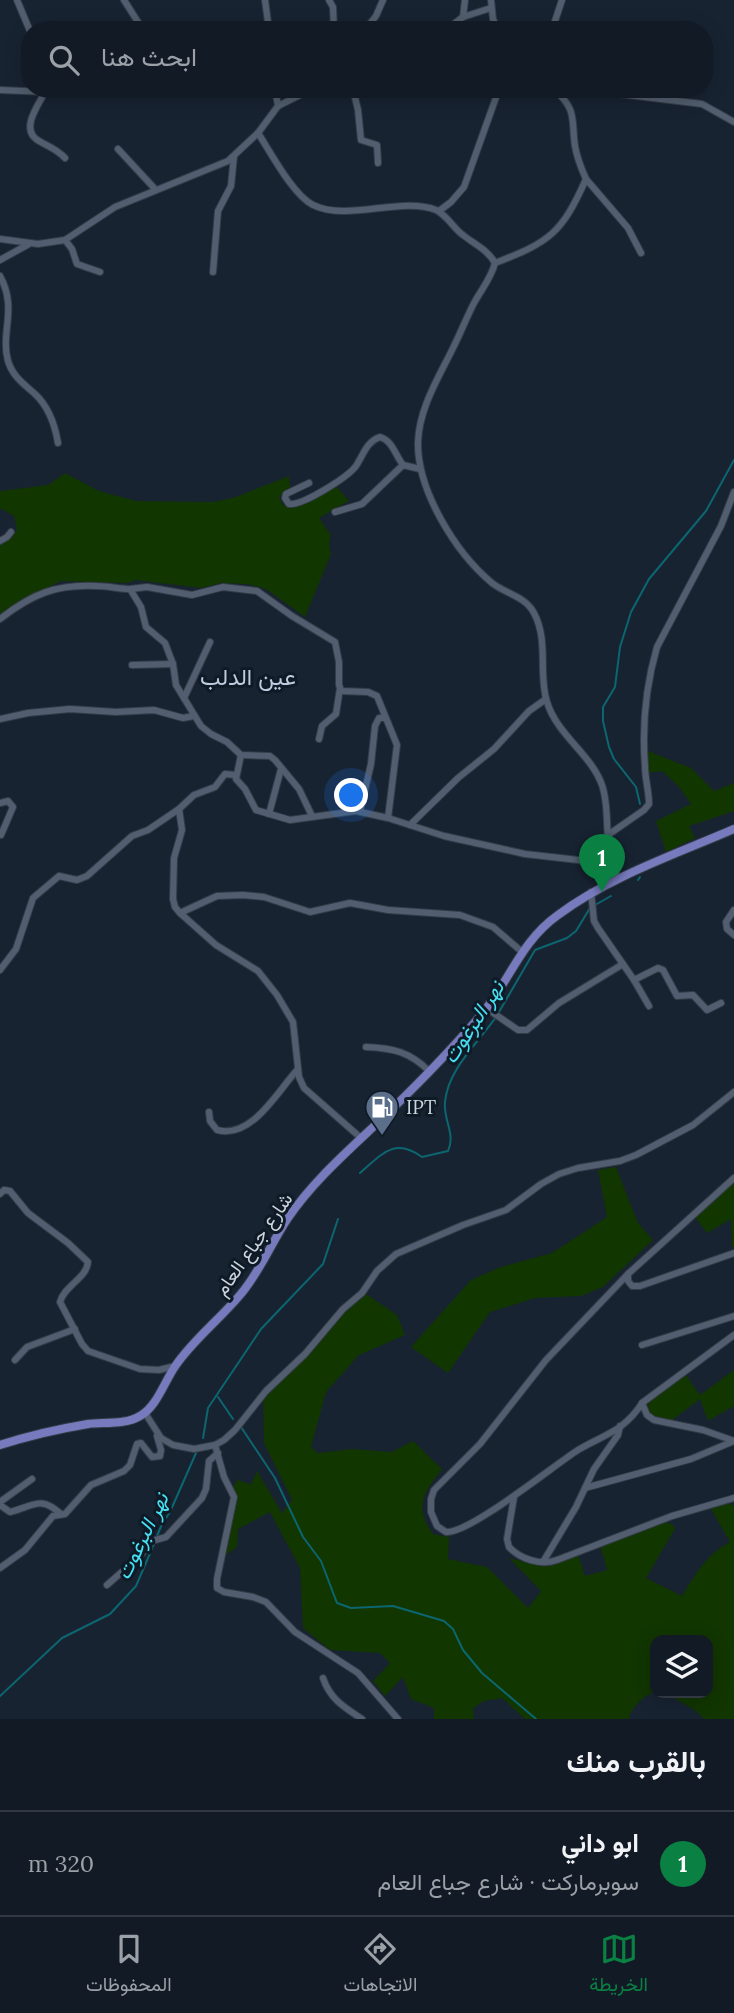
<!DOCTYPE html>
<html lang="ar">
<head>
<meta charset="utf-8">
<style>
	:root { --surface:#121a26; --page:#1b232e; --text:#f1f3f6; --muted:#9ca1a7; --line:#313843; --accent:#0b8043 }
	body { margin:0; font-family:Lora,Vazirmatn,serif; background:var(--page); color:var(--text); direction:rtl }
	.controls { position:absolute; right:21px; bottom:21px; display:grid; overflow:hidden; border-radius:14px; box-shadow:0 4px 18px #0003 }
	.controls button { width:63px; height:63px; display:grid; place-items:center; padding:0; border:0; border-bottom:2px solid var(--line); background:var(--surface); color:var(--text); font:35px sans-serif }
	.you { position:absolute; left:352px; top:796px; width:24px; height:24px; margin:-18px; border:5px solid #fff; border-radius:50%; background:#1a73e8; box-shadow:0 0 0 10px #1a73e833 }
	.badge { display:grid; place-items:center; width:46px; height:46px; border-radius:50%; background:var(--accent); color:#fff; font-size:23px; font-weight:700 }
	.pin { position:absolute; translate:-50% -58px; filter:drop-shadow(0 2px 4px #0008) }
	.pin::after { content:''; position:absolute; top:37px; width:24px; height:21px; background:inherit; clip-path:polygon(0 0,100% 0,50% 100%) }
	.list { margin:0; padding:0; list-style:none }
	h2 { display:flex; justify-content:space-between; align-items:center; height:91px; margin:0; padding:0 28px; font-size:30px }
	h2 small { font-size:23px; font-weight:400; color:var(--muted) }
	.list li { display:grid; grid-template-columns:46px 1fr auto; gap:21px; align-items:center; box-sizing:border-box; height:105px; padding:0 28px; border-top:2px solid var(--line) }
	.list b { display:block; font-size:26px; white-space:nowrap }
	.list p { margin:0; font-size:23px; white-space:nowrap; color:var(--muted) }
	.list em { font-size:23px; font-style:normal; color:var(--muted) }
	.icon { flex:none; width:38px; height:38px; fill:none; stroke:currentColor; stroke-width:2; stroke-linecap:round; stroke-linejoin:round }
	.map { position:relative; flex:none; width:734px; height:1719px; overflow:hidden; direction:ltr }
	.search { position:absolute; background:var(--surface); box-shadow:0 4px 18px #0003; left:21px; right:21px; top:21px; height:77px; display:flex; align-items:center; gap:18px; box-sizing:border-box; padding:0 24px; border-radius:28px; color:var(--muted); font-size:26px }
	.sheet { height:196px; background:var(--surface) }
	nav { display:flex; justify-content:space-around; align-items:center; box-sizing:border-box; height:98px; border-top:2px solid var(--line); background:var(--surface); font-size:19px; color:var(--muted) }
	nav a { display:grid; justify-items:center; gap:4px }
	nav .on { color:var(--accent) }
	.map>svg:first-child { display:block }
	.green { fill:#113600 }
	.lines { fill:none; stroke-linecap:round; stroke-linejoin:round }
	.stream { stroke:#0c666f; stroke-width:2 }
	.minor-casing { stroke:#343c48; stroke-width:8 }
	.major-casing { stroke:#343c48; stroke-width:10 }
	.minor { stroke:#525e6f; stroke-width:6 }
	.major { stroke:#777bbd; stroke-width:8 }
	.labels { text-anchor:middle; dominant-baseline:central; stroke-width:6; stroke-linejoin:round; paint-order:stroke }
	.poi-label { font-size:19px; fill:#cdd4de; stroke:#0f1a27; text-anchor:start }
	.street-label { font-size:19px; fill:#cdd4de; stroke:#0f1a27 }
	.water-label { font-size:21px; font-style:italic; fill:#46e0f2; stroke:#0f1a27 }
	.quarter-label { font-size:23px; fill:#beccdf; stroke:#0f1a27 }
</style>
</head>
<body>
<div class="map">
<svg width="734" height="1719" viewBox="0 0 734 1719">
	<rect width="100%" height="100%" fill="#182332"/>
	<g class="green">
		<polygon points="65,473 99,491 136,501 214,502 236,497 289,476 290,488 279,497 283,505 294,508 336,486 349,501 319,518 331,535 329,544 331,554 305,617 266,589 247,584 221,583 201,588 135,580 128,583 61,581 18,602 0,614 0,544 12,538 17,529 14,516 0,508 0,491 48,485"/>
		<polygon points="648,751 691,768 714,791 734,783 734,811 689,826 695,838 666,852 656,821 691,804 679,787 662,771 648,773"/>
		<polygon points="616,1167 638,1223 653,1240 603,1287 581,1296 535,1298 490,1312 448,1373 411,1347 471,1280 501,1267 552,1253 607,1217 598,1170"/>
		<polygon points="734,1182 734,1247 732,1247 731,1219 707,1233 695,1217"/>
		<path d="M366,1294L397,1315L405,1335L359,1355L326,1392L311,1447L318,1453L352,1449L392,1452L413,1441L442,1469C424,1493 413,1506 433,1534L449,1537L448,1559L487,1567L528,1608L541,1591L509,1558C542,1567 546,1566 578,1554L585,1576L607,1570L600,1545L667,1522L673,1525L675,1529L646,1578L682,1596C696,1573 706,1555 730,1542L711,1509L726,1502L734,1506V1719H704L696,1711L665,1693H708V1640H655V1692C644,1695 631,1708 629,1719H525L502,1698L484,1701L473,1708L474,1719H434V1708L411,1699L403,1677L385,1696L373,1681L390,1663L380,1653L330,1650L303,1628L300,1568L270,1512L238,1529L237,1547L226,1555L235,1500L233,1488L237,1480L251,1484L257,1471L282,1513L292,1500L264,1443L263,1397L303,1361L347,1307Z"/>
		<polygon points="734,1370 734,1406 708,1421 700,1399 672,1420 650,1415 648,1404 656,1395 685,1374 700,1395"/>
	</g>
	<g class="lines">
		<g class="stream">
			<polyline points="640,804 636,787 614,759 609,747 603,721 603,707 615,687 620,647 631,612 649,579 706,511 734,460"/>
			<polyline points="638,880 640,877"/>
			<polyline points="595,905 611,896"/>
			<polyline points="499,1012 535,950 567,938 576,931 590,908"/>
			<path d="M360,1173C382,1154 394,1137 422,1157L448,1151C456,1134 443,1120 445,1102C448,1069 478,1043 496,1017"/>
			<polyline points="218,1397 233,1419"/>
			<polyline points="241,1427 275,1478 303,1537 321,1561 337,1603 351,1608 393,1606 444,1621 453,1629 463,1650 482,1673 536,1719"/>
			<polyline points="203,1438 208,1408 261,1329 323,1264 338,1219"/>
			<polyline points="157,1536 162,1524 170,1512 196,1453"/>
			<polyline points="0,1696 62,1638 110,1614 136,1586 154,1544"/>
		</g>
		<defs>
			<g id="minor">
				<polyline points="17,0 30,31"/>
				<polyline points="124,0 143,30"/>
				<polyline points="265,0 269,30"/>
				<polyline points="329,0 333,7 334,30"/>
				<polyline points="491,0 493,19 498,30"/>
				<polyline points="463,17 465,0"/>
				<polyline points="365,30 376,16 383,0"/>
				<polyline points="446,30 463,17 491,8"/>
				<polyline points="552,30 562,0"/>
				<polyline points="275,89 278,106"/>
				<polyline points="353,89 358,110 361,140 377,145 378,163"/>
				<polyline points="579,89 702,104 734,122"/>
				<polyline points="0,90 48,92 59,89"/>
				<path d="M45,92C39,104 21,127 36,139C46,146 56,148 65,158"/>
				<path d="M258,133C271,153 293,195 313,205C348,222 402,196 436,210C447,215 453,228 463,235C474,244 488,250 495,263C491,279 480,291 473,305C466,319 460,334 453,348C439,377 419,408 418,442C417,490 455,552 492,583C506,594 525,596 534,613C549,641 538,674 547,702C557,735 591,754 602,785C612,814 601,852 619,878"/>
				<polyline points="118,149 155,189"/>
				<polyline points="586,179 628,228 641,253"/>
				<polyline points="439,211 451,202 464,187 499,89"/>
				<polyline points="0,239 38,244 65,240 115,207 228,161 258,133 278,106 312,89"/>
				<polyline points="65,240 72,249 77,264 100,272"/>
				<polyline points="0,260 29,244"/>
				<path d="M495,263C550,242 562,233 586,179C581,168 577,158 575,146C571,119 578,111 554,89"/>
				<polyline points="213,272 218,211 231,186 234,156"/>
				<path d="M0,276C18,309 0,332 8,361C13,377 24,384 35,394C49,407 55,425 58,443"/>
				<path d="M309,483L286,494L285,498L289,504C302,506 348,477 356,466C364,454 366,442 380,437C393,441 395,455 403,465L420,469"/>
				<polyline points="335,512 362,504 403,465"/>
				<polyline points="0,541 7,537 11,532"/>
				<path d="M0,619C32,594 56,584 97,586C108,586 119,589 130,589"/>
				<polyline points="132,665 173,664"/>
				<polyline points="184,698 210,642"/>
				<polyline points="0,719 28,713 70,709 116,712 154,710 183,718 194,716"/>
				<polyline points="319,739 322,726 336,714 340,688"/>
				<polyline points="241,755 236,779 245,789 256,810 290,820 356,811 388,818 444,836 525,854 578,860 597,864 614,871"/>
				<polyline points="0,803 8,801 13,807 1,835"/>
				<polyline points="179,809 182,830 174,858 173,899 175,907 180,913 217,896 243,895 264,897 310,912 350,903 388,910 460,915 493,927 521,951"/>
				<polyline points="360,811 371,764 375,726 379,718 385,718"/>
				<polyline points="269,814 281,769"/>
				<polyline points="312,816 299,789 275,760 270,756 241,755 227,742 211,734 201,726 176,685 173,664 165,643 146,627 141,607 130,589 147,587 192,595 223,587 257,591 292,616 335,642 339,662 339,685 341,691 368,692 377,696 397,745 388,818"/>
				<polyline points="410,825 458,778 494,749 529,711 546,699"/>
				<path d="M608,835L644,810L649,804C649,791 645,779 645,766C642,727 646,685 657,647L721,526L734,492"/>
				<polyline points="591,892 594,921 598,928 634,980 649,1006"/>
				<polyline points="734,910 726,922 727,929 734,935"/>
				<polyline points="180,913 216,945 258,971 277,995 293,1022 299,1077 304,1088 361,1138"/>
				<polyline points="0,970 16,949 33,898 59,876 77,880 87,876 132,836 148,830 179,809 194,795 215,787 225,774 235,775"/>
				<polyline points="634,980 658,968 663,970 677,996 693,995 707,1010 721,1003"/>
				<polyline points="486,1008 518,1030 527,1030 559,1003 623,964"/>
				<path d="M366,1047C393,1048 410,1052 429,1071"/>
				<path d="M209,1112L210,1121L217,1130C252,1140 279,1089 298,1069"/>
				<polyline points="734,1178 628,1274 628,1281 632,1286 640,1286 734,1253"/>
				<path d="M0,1194L4,1190L10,1191L28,1213L68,1243L88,1262C87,1278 64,1286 60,1302L82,1344L88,1351L140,1369L159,1370L175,1366"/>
				<path d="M628,1274L546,1360L480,1444L434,1490L431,1499V1512L437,1526L446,1532C469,1534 553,1466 578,1450C591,1442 607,1436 620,1427C629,1420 636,1413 642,1403"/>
				<polyline points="734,1335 642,1403 647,1415 654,1420 703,1430 734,1441"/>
				<polyline points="642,1345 734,1316"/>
				<polyline points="15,1360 27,1347 75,1329"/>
				<polyline points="145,1413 161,1438 173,1445 194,1449 215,1445 224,1440 235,1430 266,1391 305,1354 343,1309 362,1293 377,1271 396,1254 463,1225 506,1210 541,1184 559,1174 578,1168 620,1161 636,1155 693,1125 734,1092"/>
				<polyline points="215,1445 224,1477 234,1497 217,1579 217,1588 224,1592 253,1597 266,1602 295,1632 358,1673 398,1719"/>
				<polyline points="585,1488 691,1459 734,1441"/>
				<path d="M514,1497L507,1539L509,1547C520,1559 541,1566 557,1560L672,1516L734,1498"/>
				<polyline points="0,1502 32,1479"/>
				<path d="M0,1505L10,1512C34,1506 40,1495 61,1514"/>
				<polyline points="543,1562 576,1507 594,1469 618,1435 620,1426"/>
				<polyline points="0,1568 25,1550 53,1516 65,1514 91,1485 124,1471 130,1465 137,1444 141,1443 152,1457 160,1456 161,1450 157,1436"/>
				<polyline points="107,1585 140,1556 152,1541 166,1537 202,1498 206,1489 209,1461 218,1453"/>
				<path d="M323,1678C330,1699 344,1707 362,1719"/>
			</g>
			<path id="major" d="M0,1445C28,1436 58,1429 88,1424C104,1422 125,1425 140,1416C157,1407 165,1380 176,1365C194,1339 220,1319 240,1295C260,1272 271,1243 288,1218C316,1177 355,1145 390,1111C422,1080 453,1048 481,1015C510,981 520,942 558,915C611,876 674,855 734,829"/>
		</defs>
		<use href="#minor" class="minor-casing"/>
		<use href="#major" class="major-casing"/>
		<use href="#minor" class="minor"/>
		<use href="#major" class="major"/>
	</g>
	<defs>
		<symbol id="fuel-pin" viewBox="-11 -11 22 30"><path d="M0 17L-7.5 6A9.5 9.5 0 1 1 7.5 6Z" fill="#5c6f8a" stroke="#0f1a27"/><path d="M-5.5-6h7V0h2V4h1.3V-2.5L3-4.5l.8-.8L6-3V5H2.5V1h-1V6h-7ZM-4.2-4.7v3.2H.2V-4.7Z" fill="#fff"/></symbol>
	</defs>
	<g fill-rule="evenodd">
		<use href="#fuel-pin" x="363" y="1088" width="38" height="52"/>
	</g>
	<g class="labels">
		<g class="poi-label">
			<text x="406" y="1107">IPT</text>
		</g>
		<g class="street-label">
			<text transform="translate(253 1244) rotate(-55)">شارع جباع العام</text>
		</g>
		<g class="water-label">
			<text transform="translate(473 1022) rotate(-57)">نهر البرغوت</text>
			<text transform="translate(142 1536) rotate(-64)">نهر البرغوت</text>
		</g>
		<g class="quarter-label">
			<text x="248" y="676">عين الدلب</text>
		</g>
	</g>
</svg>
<div class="controls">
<button><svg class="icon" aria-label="layers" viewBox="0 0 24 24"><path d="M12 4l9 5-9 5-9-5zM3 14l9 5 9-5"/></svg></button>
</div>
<div class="you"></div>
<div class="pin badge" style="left:602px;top:892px">1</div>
<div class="search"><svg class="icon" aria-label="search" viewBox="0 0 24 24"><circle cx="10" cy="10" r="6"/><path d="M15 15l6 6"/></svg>ابحث هنا</div>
</div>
<section class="sheet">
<h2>بالقرب منك<small></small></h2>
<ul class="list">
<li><span class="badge">1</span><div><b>ابو داني</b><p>سوبرماركت · شارع جباع العام</p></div><em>320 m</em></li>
</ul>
</section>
<nav>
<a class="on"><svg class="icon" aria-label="map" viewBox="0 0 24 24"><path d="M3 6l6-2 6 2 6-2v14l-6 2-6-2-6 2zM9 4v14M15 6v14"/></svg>الخريطة</a>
<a><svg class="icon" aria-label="directions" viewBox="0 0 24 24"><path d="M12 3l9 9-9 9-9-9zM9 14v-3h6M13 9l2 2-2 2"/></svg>الاتجاهات</a>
<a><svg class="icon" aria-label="saved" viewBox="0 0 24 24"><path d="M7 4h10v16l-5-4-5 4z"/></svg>المحفوظات</a>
</nav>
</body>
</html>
